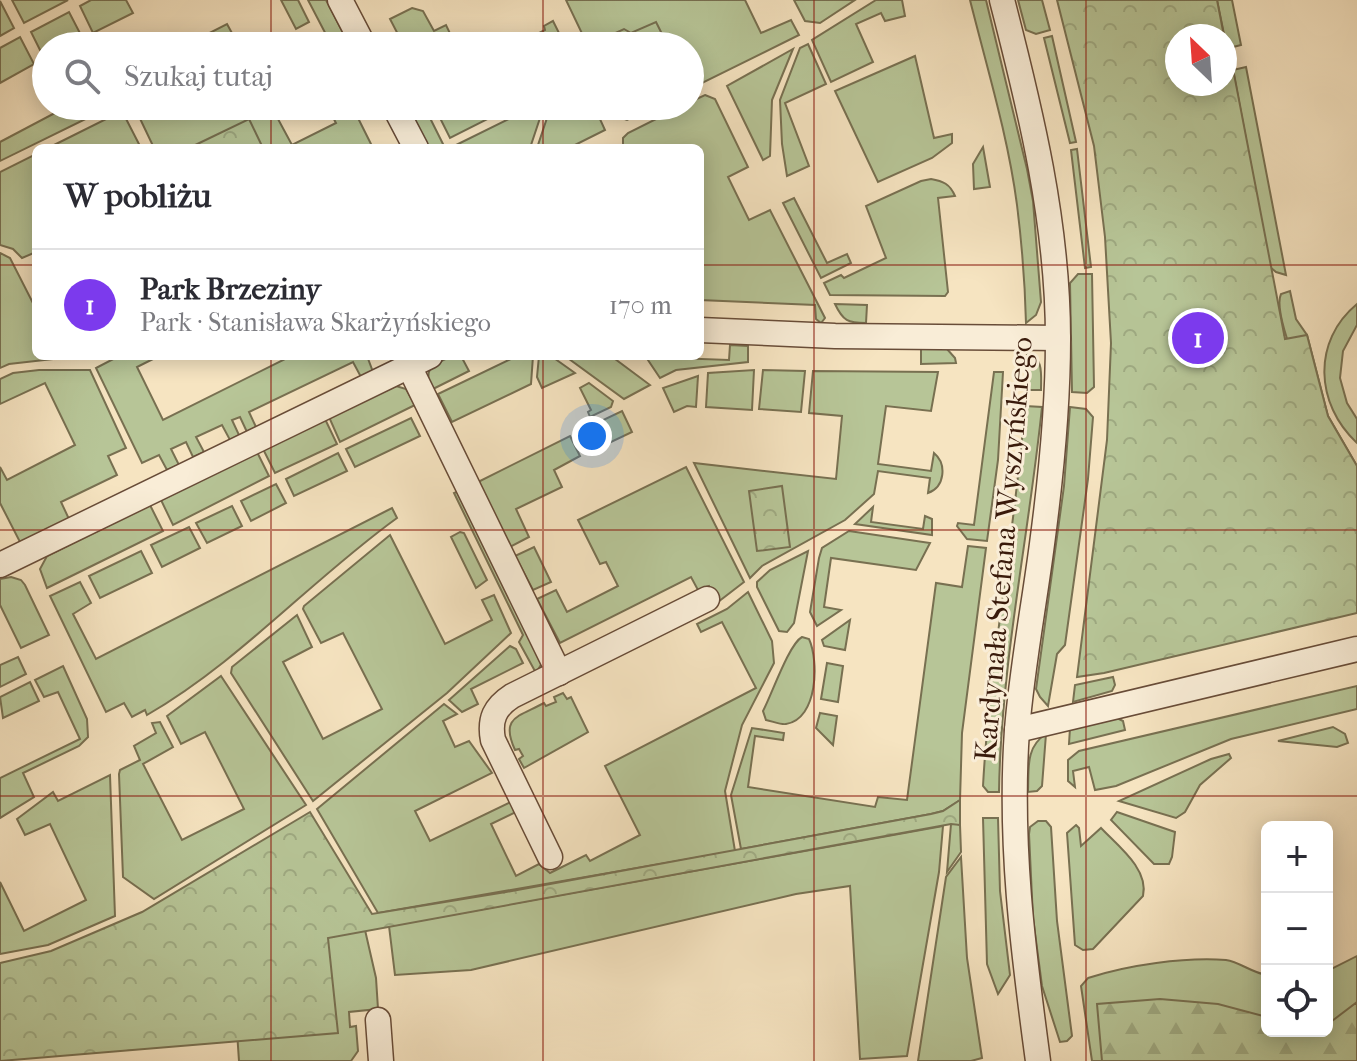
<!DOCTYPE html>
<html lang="pl">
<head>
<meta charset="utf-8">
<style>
	:root { --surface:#fff; --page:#f7f7f7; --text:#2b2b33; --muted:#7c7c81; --line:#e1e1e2; --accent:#7c3aed }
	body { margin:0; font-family:"IM FELL French Canon",serif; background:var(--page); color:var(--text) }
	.controls { position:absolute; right:24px; bottom:24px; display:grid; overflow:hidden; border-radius:12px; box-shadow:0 4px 20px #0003 }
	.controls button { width:72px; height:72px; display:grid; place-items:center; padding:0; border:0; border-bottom:2px solid var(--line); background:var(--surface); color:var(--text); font:40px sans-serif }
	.compass { position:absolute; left:1165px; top:24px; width:72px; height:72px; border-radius:50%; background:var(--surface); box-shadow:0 4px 20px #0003; rotate:335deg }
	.you { position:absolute; left:592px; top:436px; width:28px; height:28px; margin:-20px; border:6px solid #fff; border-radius:50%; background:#1a73e8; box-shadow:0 0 0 12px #1a73e833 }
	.badge { display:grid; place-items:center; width:52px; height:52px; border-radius:50%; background:var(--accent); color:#fff; font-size:26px; font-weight:700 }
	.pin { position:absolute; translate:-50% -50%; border:4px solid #fff; box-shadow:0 2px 8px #0006 }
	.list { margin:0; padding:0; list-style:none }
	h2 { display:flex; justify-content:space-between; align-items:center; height:104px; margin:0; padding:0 32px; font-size:34px }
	h2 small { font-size:26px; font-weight:400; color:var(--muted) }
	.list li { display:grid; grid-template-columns:52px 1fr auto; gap:24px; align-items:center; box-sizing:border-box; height:112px; padding:0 32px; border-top:2px solid var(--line) }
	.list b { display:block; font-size:30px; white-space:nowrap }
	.list p { margin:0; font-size:26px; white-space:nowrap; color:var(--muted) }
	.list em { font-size:26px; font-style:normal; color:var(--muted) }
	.icon { flex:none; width:44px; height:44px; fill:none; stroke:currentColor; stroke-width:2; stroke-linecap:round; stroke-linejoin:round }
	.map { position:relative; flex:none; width:1357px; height:1061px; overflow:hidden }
	.search { position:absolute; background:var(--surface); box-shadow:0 4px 20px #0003; left:32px; top:32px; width:672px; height:88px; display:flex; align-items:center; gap:20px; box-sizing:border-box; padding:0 28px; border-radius:44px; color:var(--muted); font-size:30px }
	.panel { position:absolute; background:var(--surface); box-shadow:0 4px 20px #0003; left:32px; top:144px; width:672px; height:216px; border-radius:12px }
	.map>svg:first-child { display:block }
	.grass { fill:#b7c597; stroke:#787051; stroke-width:2 }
	.forest { fill:url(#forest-firs); stroke:#787051; stroke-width:2 }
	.park { fill:url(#park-crowns); stroke:#787051; stroke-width:2 }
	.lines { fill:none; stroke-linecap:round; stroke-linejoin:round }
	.minor-casing { stroke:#684c38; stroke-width:27 }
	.minor { stroke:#f9edd7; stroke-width:24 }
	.grid { fill:none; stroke:#8f2418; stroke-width:2; stroke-opacity:0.55 }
	.labels { text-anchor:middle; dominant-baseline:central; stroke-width:6; stroke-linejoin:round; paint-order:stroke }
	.street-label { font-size:30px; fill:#391a0b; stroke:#f9edd7 }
</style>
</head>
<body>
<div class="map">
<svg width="1357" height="1061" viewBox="0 0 1357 1061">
	<defs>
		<pattern id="forest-firs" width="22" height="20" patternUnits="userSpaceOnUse" patternTransform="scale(2)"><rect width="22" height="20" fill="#b7c597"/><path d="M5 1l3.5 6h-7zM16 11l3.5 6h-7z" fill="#9ea981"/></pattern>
		<pattern id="park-crowns" width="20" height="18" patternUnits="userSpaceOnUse" patternTransform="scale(2)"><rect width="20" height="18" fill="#b7c597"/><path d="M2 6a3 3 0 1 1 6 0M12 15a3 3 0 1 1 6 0" fill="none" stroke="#9ea981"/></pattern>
	</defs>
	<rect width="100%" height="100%" fill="#f6e4c1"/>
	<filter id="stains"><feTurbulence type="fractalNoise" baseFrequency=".0025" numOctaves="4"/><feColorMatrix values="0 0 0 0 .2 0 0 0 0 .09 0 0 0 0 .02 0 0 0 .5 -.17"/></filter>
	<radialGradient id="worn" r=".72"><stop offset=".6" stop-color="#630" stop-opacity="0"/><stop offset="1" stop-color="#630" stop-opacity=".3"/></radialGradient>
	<g class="grass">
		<polygon points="12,0 68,0 24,23"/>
		<polygon points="91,0 126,0 133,13 93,33 80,6"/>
		<polygon points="281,0 298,0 309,22 296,29"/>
		<polygon points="308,0 326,0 350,46 332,46"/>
		<polygon points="566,0 745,0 761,33 791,20 799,35 690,89 690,46 588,46"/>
		<polygon points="794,0 855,0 820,23 805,21"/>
		<polygon points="876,0 902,0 905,16 885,21 881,13 856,24 873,62 831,82 812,40"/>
		<path d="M970,0H986L1027,169L1033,201L1041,302L1036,315L1026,323C1025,283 1022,245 1017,205C1008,136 987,68 970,0Z"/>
		<polygon points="1018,0 1042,0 1050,30 1036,34 1026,30"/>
		<polygon points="1217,0 1232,0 1241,45 1229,48 1226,44"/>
		<polygon points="0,1 14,28 0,36"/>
		<polygon points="412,8 423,11 434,31 446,25 456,46 404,46 390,19"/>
		<polygon points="69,12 83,39 70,46 46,46 45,60 31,32"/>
		<polygon points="553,21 559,33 546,40 548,46 519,46 518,44 545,30 544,26"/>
		<polygon points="227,24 239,46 184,46"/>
		<polygon points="1052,36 1076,142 1070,143 1044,38"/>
		<polygon points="20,37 34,64 0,83 0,48"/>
		<polygon points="808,44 826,84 785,103 809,166 787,176 782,144 780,100 800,48"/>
		<polygon points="793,49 772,100 770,156 763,160 727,86"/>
		<polygon points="915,56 934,138 952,134 952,143 932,158 878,182 835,91"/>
		<polygon points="1246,67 1286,275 1276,272 1270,267 1233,70"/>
		<polygon points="705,95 715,99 748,167 728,177 749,220 770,210 825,318 821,323 816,319 815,305 700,300 700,148 623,148 623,138 628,133 682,106 690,106 690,102"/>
		<polygon points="68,106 112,106 0,161 0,142"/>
		<polygon points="134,106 271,106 292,145 336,123 327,106 352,106 373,148 154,148"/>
		<polygon points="405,106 424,106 445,148 426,148"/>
		<polygon points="434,106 487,106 489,109 495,106 511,107 450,138"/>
		<polygon points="535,106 544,106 530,148 455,148 454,146"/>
		<polygon points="551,106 594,106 605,130 569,148 537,148"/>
		<polygon points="612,106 655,106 627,120 616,116"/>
		<polygon points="122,111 141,148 48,148"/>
		<polygon points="983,147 990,187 974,189 973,164"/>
		<polygon points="1077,149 1091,267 1085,268 1071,150"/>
		<polygon points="36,154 36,252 22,258 13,249 0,245 0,172"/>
		<path d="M931,179C943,181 950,184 955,196L938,198L948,292L945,296L830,295L824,283L841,275L844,278L886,258L866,206L921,181Z"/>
		<polygon points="794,198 827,263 847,254 851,263 821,278 783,203"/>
		<polygon points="0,253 10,258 36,309 36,356 62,358 9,364 0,368"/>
		<polygon points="1078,274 1092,274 1094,387 1087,393 1072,392 1070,283"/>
		<path d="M1290,291L1296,319L1307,335L1328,416L1357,466V502C1342,468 1268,321 1281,294Z"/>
		<path d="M835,304L867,305L866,323C848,323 843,321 835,304Z"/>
		<path d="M1357,304V325L1343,351L1340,378L1347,403L1357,419V443C1315,404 1312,341 1357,304Z"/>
		<polygon points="730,345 748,346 748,362 676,370 660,378 646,357 729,360"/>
		<polygon points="921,346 947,349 955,358 956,363 921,364"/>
		<path d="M1027,351C1044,359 1041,374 1041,390H1026Z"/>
		<polygon points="119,356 159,356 137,367 163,420 291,356 367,356 373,372 361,377 353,362 249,412 256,427 247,432 240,417 232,420 239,435 230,440 222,425 196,437 204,452 193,457 186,442 171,449 179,465 167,470 159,455 142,463 96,368"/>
		<path d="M452,356H461L469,371L431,390C423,366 433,365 452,356Z"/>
		<polygon points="517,356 533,356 531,384 452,422 438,394"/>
		<polygon points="539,356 551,356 575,373 542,388 537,377"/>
		<polygon points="565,356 611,356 650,385 624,399"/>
		<polygon points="39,370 90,370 126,448 108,456 117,475 61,502 69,519 21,544 0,503 0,467 7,480 75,445 45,383 0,404 0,379 13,373"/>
		<polygon points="754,370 752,410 706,407 708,373"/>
		<polygon points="763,370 805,371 801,412 759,409"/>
		<path d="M813,371L938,372L931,411L886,406L878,464L931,471L934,453C947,464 945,487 928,493L930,478L878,471L874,494L845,520L762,566L750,578L694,463L836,479L842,416L809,413Z"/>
		<polygon points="994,372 1003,372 998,460 987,541 967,539 957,526 958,523 974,525"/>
		<polygon points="698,376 696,407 687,406 674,412 663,388"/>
		<polygon points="589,383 613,401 611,407 590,417 588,412 591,410 580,388"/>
		<polygon points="396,386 406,389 415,405 340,442 329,417"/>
		<path d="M1025,406L1042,407C1029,535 1001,663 999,792H988L983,786C990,658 1015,533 1025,406Z"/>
		<polygon points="1070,407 1086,409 1093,417 1088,479 1065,645 1057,654 1048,706 1040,697 1036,689 1064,486"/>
		<polygon points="622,411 632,432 588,453 578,432"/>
		<polygon points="411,418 420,436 355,467 346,449"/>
		<polygon points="325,419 337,444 275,473 263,449"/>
		<polygon points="570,436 580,456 554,470 562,487 516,509 529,537 510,547 478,482"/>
		<polygon points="257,452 269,476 173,525 161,500"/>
		<polygon points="338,453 347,471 294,496 286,479"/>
		<polygon points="686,467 744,582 718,602 709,586 698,590 691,577 560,643 537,599 556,590 567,612 618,586 606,562 600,564 578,520"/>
		<polygon points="276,484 286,503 251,521 241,501"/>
		<polygon points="459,491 542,663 536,673 519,642 523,635 454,493"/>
		<polygon points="150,505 163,531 47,588 40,569 47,556"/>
		<polygon points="232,506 242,526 207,543 196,523"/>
		<polygon points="873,507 871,522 923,529 925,516 932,519 932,535 855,524"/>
		<path d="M392,508L397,518C311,580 239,662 147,715L145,710L132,717L124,703L106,712L50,596L80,582L91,603L73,614L96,659Z"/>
		<polygon points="189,527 200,548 162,567 151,545"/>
		<polygon points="849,531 930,543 916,570 831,558 824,607 841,610 817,626 810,612 819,558 822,548"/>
		<polygon points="460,532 464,533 487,580 476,588 451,537"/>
		<polygon points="390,535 445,644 492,620 482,600 494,595 511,633 447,693 313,801 231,673 232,667 297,615 312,647 283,662 323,739 382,709 343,633 321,643 303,609 304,606"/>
		<polygon points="968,546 986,548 962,733 960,800 943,811 931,814 741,849 731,795 752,728 784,733 783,740 755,736 748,787 875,807 878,797 907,800 936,583 962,587"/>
		<polygon points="534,547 551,582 533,590 515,556"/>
		<polygon points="141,551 152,573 100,598 89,576"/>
		<polygon points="808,551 794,623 787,632 779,631 757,587 757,582 770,570"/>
		<polygon points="11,577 21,580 25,585 49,635 21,648 0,605 0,579"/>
		<polygon points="748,592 772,641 774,663 742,725 725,791 735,851 378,913 317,809 444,704 457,714 443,721 455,747 469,741 492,773 415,811 430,841 513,801 514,813 491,824 516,876 539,864 550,873 586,855 590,861 640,835 605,766 756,688 722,622 701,632 697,624 727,609"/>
		<polygon points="850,620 845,650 824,646 822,640"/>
		<path d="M802,637L809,639C819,661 818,719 786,724C781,725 772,721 766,720L763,711C772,694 789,644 802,637Z"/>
		<polygon points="510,646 516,649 523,663 471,689 478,704 462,712 449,700"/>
		<polygon points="18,657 26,674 0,687 0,665"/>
		<polygon points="827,663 843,666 838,702 821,699"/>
		<polygon points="63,666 87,719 88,737 79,746 23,773 34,797 0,818 0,778 80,739 58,692 44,697 35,680"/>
		<polygon points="221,676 306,805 154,899 123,877 119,774 120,770 140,760 134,746 156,733 152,723 160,722 173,747 143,764 182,840 244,809 205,732 181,744 167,716"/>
		<polygon points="1113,677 1115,685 1112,691 1073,702 1075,685"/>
		<polygon points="30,682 39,701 3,718 0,697"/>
		<polygon points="1357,686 1357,709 1231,739 1116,786 1095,790 1089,767 1073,771 1075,787 1068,781 1068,760 1079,751"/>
		<path d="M563,693L567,699L571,697L588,732L524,768L519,759L523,756L519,749L515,750C500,717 518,717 544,703L546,706L556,702L554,697Z"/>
		<polygon points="820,713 837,716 833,745 816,728"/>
		<polygon points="1117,718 1123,721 1125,730 1069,744 1070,728"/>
		<polygon points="1333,727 1345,734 1348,743 1337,747 1278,741"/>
		<path d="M1046,734L1042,786L1037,791L1028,792C1029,770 1025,747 1046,734Z"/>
		<polygon points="1229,754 1231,758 1200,785 1185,812 1176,818 1119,801 1211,759"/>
		<polygon points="110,775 115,916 48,945 0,954 0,882 24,931 86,900 50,824 25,835 17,819 53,792 58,801"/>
		<polygon points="1117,812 1175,832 1172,857 1169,864 1154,864 1111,820"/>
		<polygon points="983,818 998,818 1000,891 1010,975 998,994 987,964"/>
		<polygon points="1038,821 1046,821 1051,827 1057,921 1072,1036 1067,1041 1060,1042 1042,986 1033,918 1029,834 1030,827"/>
		<polygon points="955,823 960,825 961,852 947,872 951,824"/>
		<path d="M1076,825L1079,828L1081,846L1101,828C1118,846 1149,869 1143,896L1093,949L1083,950L1075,945L1067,833Z"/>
		<polygon points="943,826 939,872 907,1056 860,1059 850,886 796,894 471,970 395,975 389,926"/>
		<polygon points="961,857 967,958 982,1058 971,1061 918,1061 946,877"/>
		<polygon points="365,930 376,978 378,1009 349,1012 350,1027 356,1026 358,1051 351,1061 239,1061 235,1002 196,964"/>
		<path d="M1357,956V1042L1319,1061H1092L1081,986L1088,978C1128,965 1184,957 1226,960C1240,962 1252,973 1267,975V1031H1327V971Z"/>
	</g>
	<polygon class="forest" points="1160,999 1218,1004 1267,1017 1267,1031 1327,1031 1327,1021 1332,1021 1357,1002 1357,1061 1102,1061 1097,1004"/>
	<g class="park">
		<polygon points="1057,0 1217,0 1224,36 1177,36 1177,84 1225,84 1225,39 1229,48 1285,339 1307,335 1328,416 1357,466 1357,613 1104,673 1077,677 1107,440 1111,343 1105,237 1094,146"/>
		<polygon points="656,22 668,46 605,46 602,39 624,29 631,33"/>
		<polygon points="249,119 263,148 189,148"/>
		<polygon points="782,486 790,547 757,551 749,491"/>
		<polygon points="960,800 960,825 951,824 328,938 338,1033 0,1061 0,963 51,951 142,912 310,812 372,914 506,892 931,814 943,811"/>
	</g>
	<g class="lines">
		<defs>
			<g id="minor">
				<polyline points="340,0 364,46"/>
				<path d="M1002,0C1031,112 1058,223 1058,339C1058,407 1051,477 1042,544C1034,606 1022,667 1017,730C1009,842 1023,950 1038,1061"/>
				<polyline points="394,106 416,148"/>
				<polyline points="700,330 835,336 1058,338"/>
				<polyline points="409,366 559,673"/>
				<polyline points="0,565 430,356"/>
				<polyline points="1017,730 1357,649"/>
				<path d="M550,857L493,740C489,719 495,707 512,696L707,599"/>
				<polyline points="378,1020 381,1061"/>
			</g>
		</defs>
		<use href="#minor" class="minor-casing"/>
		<use href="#minor" class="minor"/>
	</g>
	<path class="grid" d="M271,0V46M543,0V46M814,0V1061M1086,0V1061M271,106V148M543,106V148M0,265H36M700,265H1357M271,356V1061M543,356V1061M0,530H1357M0,796H1357"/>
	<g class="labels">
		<g class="street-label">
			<text transform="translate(1004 549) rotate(-85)">Kardynała Stefana Wyszyńskiego</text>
		</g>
	</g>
	<rect width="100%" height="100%" filter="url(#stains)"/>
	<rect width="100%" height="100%" fill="url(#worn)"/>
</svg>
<div class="controls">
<button>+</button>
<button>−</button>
<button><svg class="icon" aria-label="locate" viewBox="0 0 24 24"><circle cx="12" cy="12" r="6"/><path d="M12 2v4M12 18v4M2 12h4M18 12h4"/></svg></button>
</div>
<svg class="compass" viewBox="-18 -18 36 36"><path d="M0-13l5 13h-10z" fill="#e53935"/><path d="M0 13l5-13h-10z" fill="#7c7c81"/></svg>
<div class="you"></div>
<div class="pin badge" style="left:1198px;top:338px">1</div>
<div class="search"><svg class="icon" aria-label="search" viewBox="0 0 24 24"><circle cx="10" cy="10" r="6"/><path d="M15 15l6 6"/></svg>Szukaj tutaj</div>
<section class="panel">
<h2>W pobliżu<small></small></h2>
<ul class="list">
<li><span class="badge">1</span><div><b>Park Brzeziny</b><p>Park · Stanisława Skarżyńskiego</p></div><em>170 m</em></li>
</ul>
</section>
</div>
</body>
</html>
